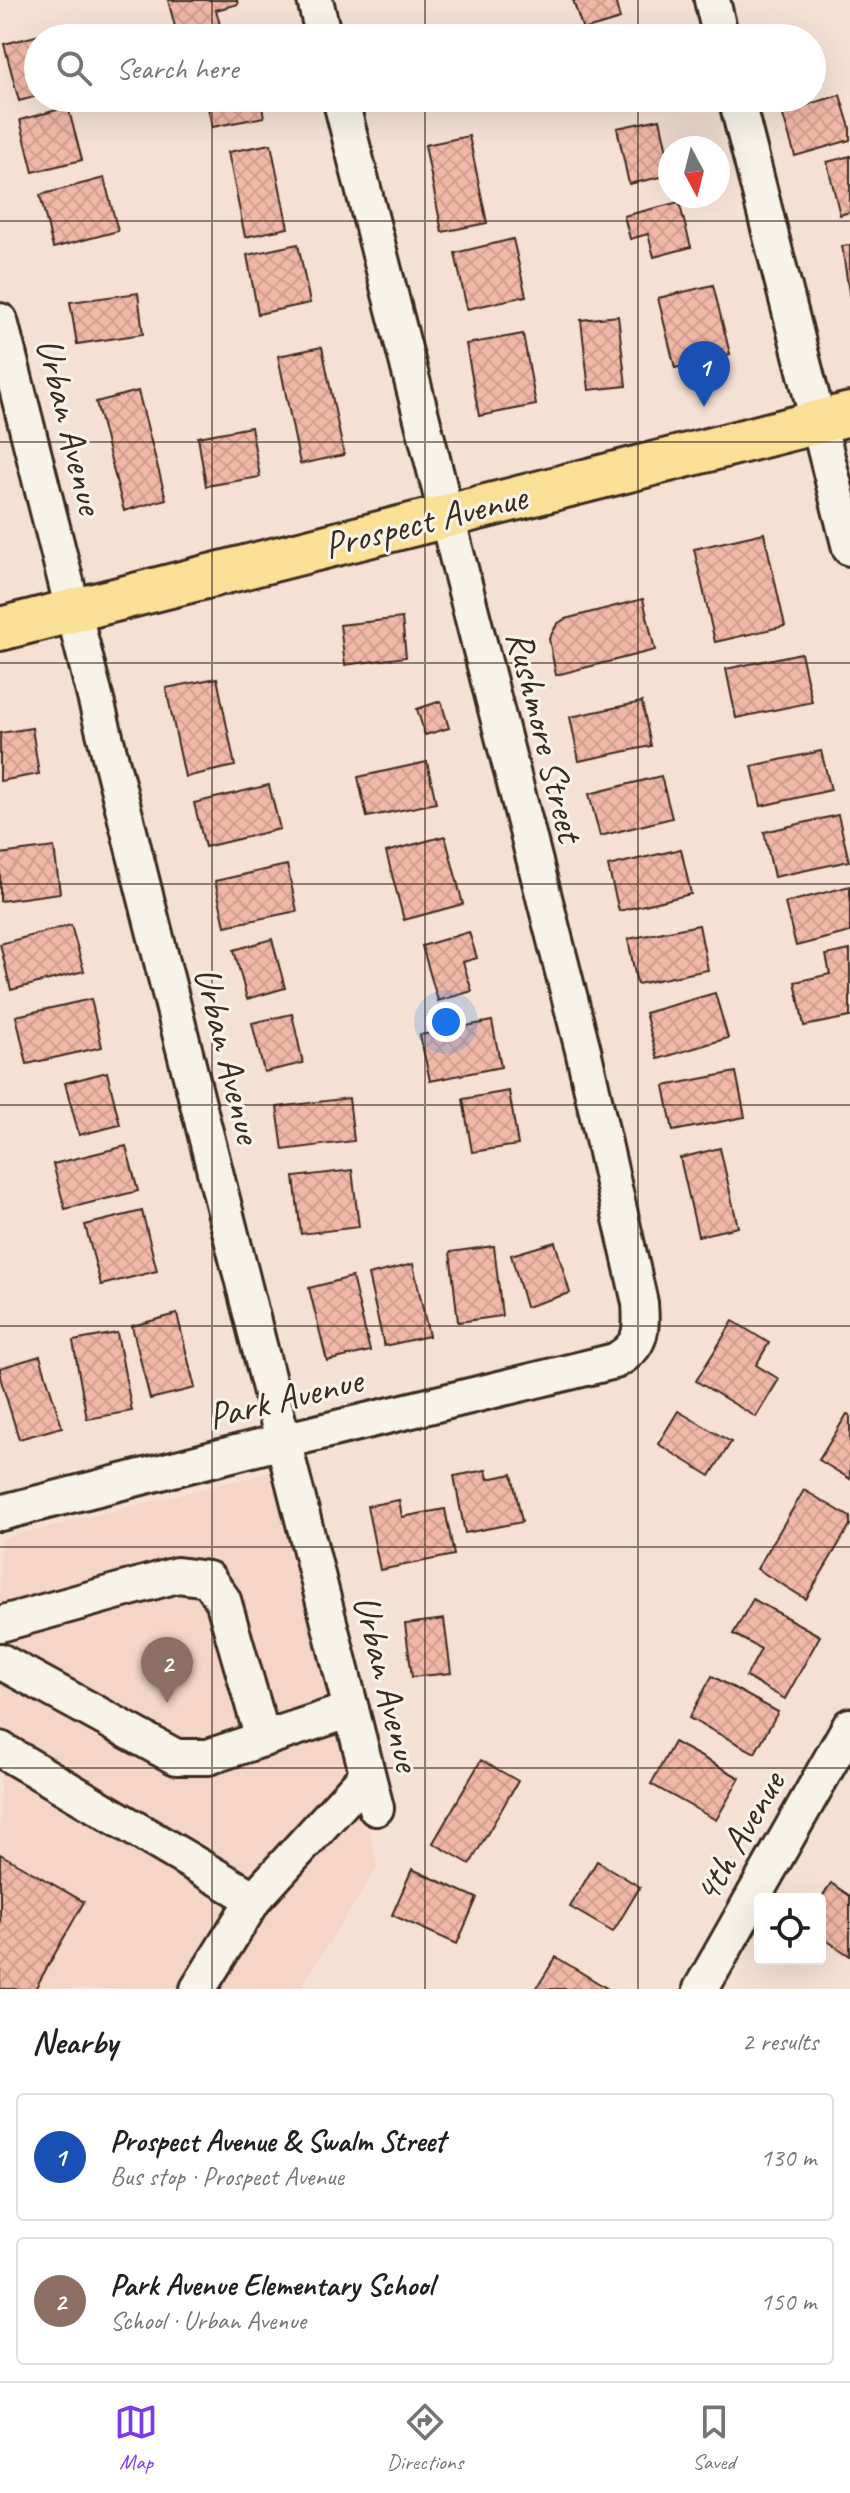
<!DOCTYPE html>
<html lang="en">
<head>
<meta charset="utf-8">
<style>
	:root { --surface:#fff; --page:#f6f6f6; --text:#202124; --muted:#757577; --line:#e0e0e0; --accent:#7c3aed }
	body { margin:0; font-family:Caveat,sans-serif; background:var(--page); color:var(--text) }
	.controls { position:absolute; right:24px; bottom:24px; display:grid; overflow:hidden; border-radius:8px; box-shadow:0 8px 32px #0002 }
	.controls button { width:72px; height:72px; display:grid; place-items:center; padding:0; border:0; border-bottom:2px solid var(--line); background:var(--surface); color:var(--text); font:40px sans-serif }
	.compass { position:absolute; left:658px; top:136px; width:72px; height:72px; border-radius:50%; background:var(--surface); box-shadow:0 8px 32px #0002; rotate:173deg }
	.you { position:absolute; left:446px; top:1022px; width:28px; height:28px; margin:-20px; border:6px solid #fff; border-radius:50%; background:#1a73e8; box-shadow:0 0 0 12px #1a73e833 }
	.badge { display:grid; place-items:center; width:52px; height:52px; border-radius:50%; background:var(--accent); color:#fff; font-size:26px; font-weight:700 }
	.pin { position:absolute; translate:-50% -66px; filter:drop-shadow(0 2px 4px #0008) }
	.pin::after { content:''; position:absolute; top:42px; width:28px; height:24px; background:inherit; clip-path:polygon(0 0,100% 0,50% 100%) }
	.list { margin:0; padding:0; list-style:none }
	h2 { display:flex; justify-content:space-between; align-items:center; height:104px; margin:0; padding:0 32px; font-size:34px }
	h2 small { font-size:26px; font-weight:400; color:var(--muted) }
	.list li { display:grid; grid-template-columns:52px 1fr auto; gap:24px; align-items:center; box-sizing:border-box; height:128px; margin:0 16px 16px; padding:0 16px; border:2px solid var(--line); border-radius:8px }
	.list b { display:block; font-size:30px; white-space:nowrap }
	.list p { margin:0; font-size:26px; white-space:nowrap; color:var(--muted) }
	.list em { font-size:26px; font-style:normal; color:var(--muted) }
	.icon { flex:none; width:44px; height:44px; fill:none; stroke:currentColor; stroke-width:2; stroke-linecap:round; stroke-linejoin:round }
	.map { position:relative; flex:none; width:850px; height:1989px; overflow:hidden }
	.search { position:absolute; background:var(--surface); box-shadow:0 8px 32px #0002; left:24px; right:24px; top:24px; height:88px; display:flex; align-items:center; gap:20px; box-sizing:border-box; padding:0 28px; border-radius:44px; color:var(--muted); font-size:30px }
	.sheet { height:392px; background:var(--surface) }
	nav { display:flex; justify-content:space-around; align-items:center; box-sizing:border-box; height:112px; border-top:2px solid var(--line); background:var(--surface); font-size:22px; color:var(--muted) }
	nav a { display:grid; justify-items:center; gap:4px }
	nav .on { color:var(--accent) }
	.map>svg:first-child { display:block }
	.built { fill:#f4d5c6 }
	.building { fill:url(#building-cross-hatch); stroke:#3b2a1e; stroke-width:2 }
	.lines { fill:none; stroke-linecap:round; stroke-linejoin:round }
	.minor-casing { stroke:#3b2a1e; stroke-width:40 }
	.major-casing { stroke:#3b2a1e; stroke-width:48 }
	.minor { stroke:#f7f3e8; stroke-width:34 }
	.major { stroke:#fadf96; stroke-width:42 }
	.grid { fill:none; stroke:#3b2a1e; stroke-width:2; stroke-opacity:0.55 }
	.labels { text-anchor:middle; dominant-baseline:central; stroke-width:6; stroke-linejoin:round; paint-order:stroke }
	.street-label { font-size:38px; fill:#3b2a1e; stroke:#f7f3e8 }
</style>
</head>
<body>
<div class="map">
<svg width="850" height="1989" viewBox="0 0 850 1989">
	<defs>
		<pattern id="building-cross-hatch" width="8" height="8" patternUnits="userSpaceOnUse" patternTransform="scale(2)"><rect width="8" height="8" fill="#f1b8a7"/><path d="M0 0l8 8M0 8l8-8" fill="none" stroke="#d09e8f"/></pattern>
	</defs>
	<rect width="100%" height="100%" fill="#f5e1d4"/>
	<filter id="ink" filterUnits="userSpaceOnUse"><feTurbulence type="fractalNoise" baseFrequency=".0125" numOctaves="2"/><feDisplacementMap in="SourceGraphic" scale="16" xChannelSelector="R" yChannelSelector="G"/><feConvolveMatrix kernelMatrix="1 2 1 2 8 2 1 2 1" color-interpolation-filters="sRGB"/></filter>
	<g filter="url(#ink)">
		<polygon class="built" points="274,1471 378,1866 300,1989 0,1989 0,1539"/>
		<g class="building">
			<polygon points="168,0 237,0 238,4 216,10 223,36 178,38"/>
			<polygon points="573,0 615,0 620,19 583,30"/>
			<polygon points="448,27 451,38 401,38 401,37"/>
			<polygon points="52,32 53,38 38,38 38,96 19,101 4,44"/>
			<polygon points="840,95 850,128 850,140 795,156 782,112"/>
			<polygon points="206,98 260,98 264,117 212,127"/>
			<polygon points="413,98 463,98 463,100 416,110"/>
			<polygon points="611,98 657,98 614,108"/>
			<polygon points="68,107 82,160 33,172 20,120"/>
			<polygon points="660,119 670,165 670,175 629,184 617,128"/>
			<polygon points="469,136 487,223 442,232 425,145"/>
			<polygon points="271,144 288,228 245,237 228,152"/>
			<polygon points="850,156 850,212 840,215 827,162"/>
			<polygon points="104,178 118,231 53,248 40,195"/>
			<polygon points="679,202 691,247 654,257 648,234 630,239 624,216"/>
			<polygon points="513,239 526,296 467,309 455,253"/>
			<polygon points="298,244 310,303 258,314 247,255"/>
			<polygon points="850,245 850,299 842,246"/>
			<polygon points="713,285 730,354 675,368 658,298"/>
			<polygon points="138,293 143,334 77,344 70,302"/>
			<polygon points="618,316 626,386 589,390 581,320"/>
			<polygon points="523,334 536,405 479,416 466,344"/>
			<polygon points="322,347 344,455 300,464 278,356"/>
			<polygon points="138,391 166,499 124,511 96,402"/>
			<polygon points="251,427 260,477 206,486 198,437"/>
			<polygon points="764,533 785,626 715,642 694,549"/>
			<polygon points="643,599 655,650 556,675 549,639 557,624 565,619"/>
			<polygon points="402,618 406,657 345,665 340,625"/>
			<polygon points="801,653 812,702 736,718 726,669"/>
			<polygon points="217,678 235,766 185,777 166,688"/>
			<polygon points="441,701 449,728 425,735 417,709"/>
			<polygon points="642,702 651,746 579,761 570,717"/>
			<polygon points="32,728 39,774 0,781 0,733"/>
			<polygon points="821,751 831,790 761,806 752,766"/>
			<polygon points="427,762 436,803 367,817 358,777"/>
			<polygon points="661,776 672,818 600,836 589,794"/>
			<polygon points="269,785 280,829 205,847 194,803"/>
			<polygon points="838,815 849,861 774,877 764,832"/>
			<polygon points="445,836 463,904 404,920 386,852"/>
			<polygon points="54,847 60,893 0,901 0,854"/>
			<polygon points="681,849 691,894 619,911 608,866"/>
			<polygon points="287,865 297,911 225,926 215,881"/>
			<polygon points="850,886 850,932 796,946 785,903"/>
			<polygon points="71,925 84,971 11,990 0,944"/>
			<polygon points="699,925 708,970 637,984 628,939"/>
			<polygon points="469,932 477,958 463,962 472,991 438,1001 422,946"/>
			<polygon points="272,939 285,988 247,999 234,950"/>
			<polygon points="850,950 850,1017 804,1026 795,982 830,974 826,955"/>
			<polygon points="715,993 728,1038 658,1059 645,1013"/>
			<polygon points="91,999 102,1047 27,1064 16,1016"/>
			<polygon points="292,1014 303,1063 264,1072 252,1023"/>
			<polygon points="492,1021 501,1067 430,1081 420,1035"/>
			<polygon points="107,1072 120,1125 79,1135 65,1083"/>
			<polygon points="736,1072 745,1117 673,1131 664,1086"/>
			<polygon points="509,1091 518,1145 472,1152 463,1099"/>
			<polygon points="349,1098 354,1141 283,1150 277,1107"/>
			<polygon points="126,1146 138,1191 65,1209 53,1164"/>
			<polygon points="720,1148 738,1227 698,1236 680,1158"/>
			<polygon points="352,1170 359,1227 301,1234 294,1177"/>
			<polygon points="142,1211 157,1271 101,1285 85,1225"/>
			<polygon points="555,1242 570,1293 526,1307 511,1255"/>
			<polygon points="494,1246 502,1316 458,1322 450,1252"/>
			<polygon points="413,1264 429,1336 384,1346 368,1275"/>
			<polygon points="352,1277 370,1351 327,1361 309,1288"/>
			<polygon points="177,1314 195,1388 150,1399 132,1326"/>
			<polygon points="733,1321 769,1343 756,1365 779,1379 756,1417 696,1381"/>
			<polygon points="117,1333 132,1411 87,1419 73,1341"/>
			<polygon points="40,1356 62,1427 19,1439 0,1377 0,1368"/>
			<polygon points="678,1411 731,1442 710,1476 658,1444"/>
			<polygon points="847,1414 850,1415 850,1479 819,1460"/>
			<polygon points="486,1470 488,1479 512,1474 522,1522 465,1533 454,1476"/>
			<polygon points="804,1490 850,1517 850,1525 806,1599 757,1569"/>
			<polygon points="399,1500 402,1517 445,1509 454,1555 380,1570 367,1506"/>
			<polygon points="753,1599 820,1636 785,1699 746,1677 761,1649 733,1634"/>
			<polygon points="444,1619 451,1673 412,1677 405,1624"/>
			<polygon points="712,1676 778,1712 755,1753 689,1718"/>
			<polygon points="674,1742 740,1778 716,1820 651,1784"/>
			<polygon points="481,1760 518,1781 470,1864 433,1843"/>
			<polygon points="0,1854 84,1902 35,1989 0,1989"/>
			<polygon points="597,1861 640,1887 613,1932 570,1907"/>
			<polygon points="412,1869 477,1898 457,1944 392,1915"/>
			<polygon points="831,1883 850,1896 850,1956 820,1936 820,1900"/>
			<polygon points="556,1957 608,1989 536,1989"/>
		</g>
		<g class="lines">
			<defs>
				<g id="minor">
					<polyline points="315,0 324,38"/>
					<polyline points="712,0 721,38"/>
					<polyline points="736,98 850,548"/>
					<polyline points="0,321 376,1808"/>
					<path d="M0,1513L283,1441L615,1361C642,1346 642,1331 640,1303L583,1050L340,98"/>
					<polyline points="0,1624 177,1575 208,1579 223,1600 263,1739"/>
					<polyline points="0,1661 176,1757 208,1757 351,1710"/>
					<polyline points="0,1749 254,1899"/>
					<polyline points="198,1989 254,1899 367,1775"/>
					<polyline points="701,1989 850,1726"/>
				</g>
				<polyline id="major" points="0,629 850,414"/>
			</defs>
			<use href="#minor" class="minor-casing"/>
			<use href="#major" class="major-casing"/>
			<use href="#minor" class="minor"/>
			<use href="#major" class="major"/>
		</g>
	</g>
	<path class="grid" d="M212,0V38M425,0V38M638,0V38M212,98V1989M425,98V1989M638,98V1989M0,221H850M0,442H850M0,663H850M0,884H850M0,1105H850M0,1326H850M0,1547H850M0,1768H850"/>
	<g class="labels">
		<g class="street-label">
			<text transform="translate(70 426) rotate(76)">Urban Avenue</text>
			<text transform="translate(425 521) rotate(-14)">Prospect Avenue</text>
			<text transform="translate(545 736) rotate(76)">Rushmore Street</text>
			<text transform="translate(228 1055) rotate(76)">Urban Avenue</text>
			<text transform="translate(285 1398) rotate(-14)">Park Avenue</text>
			<text transform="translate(387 1683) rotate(76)">Urban Avenue</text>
			<text transform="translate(739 1837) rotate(-60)">4th Avenue</text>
		</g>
	</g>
</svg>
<div class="controls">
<button><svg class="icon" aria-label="locate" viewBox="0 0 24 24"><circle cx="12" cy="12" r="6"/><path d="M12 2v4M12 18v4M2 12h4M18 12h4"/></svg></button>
</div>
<svg class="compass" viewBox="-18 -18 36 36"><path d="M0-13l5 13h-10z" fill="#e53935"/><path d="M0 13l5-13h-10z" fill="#757577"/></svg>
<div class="you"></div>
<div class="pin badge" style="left:704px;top:407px;background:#1a4fb4">1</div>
<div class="pin badge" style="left:167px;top:1703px;background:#8d6e63">2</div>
<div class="search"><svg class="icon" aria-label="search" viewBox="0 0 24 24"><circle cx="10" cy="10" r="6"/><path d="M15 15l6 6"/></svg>Search here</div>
</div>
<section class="sheet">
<h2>Nearby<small>2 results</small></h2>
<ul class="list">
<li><span class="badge" style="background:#1a4fb4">1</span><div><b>Prospect Avenue &amp; Swalm Street</b><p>Bus stop · Prospect Avenue</p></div><em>130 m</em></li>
<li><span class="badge" style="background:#8d6e63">2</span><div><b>Park Avenue Elementary School</b><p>School · Urban Avenue</p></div><em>150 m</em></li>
</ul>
</section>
<nav>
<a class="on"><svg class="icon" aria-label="map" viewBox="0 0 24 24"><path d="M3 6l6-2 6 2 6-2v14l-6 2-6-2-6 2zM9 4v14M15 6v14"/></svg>Map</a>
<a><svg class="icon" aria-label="directions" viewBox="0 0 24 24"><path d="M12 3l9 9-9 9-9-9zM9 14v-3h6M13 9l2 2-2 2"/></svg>Directions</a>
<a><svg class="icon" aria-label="saved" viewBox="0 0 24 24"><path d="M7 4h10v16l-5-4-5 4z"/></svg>Saved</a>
</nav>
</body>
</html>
